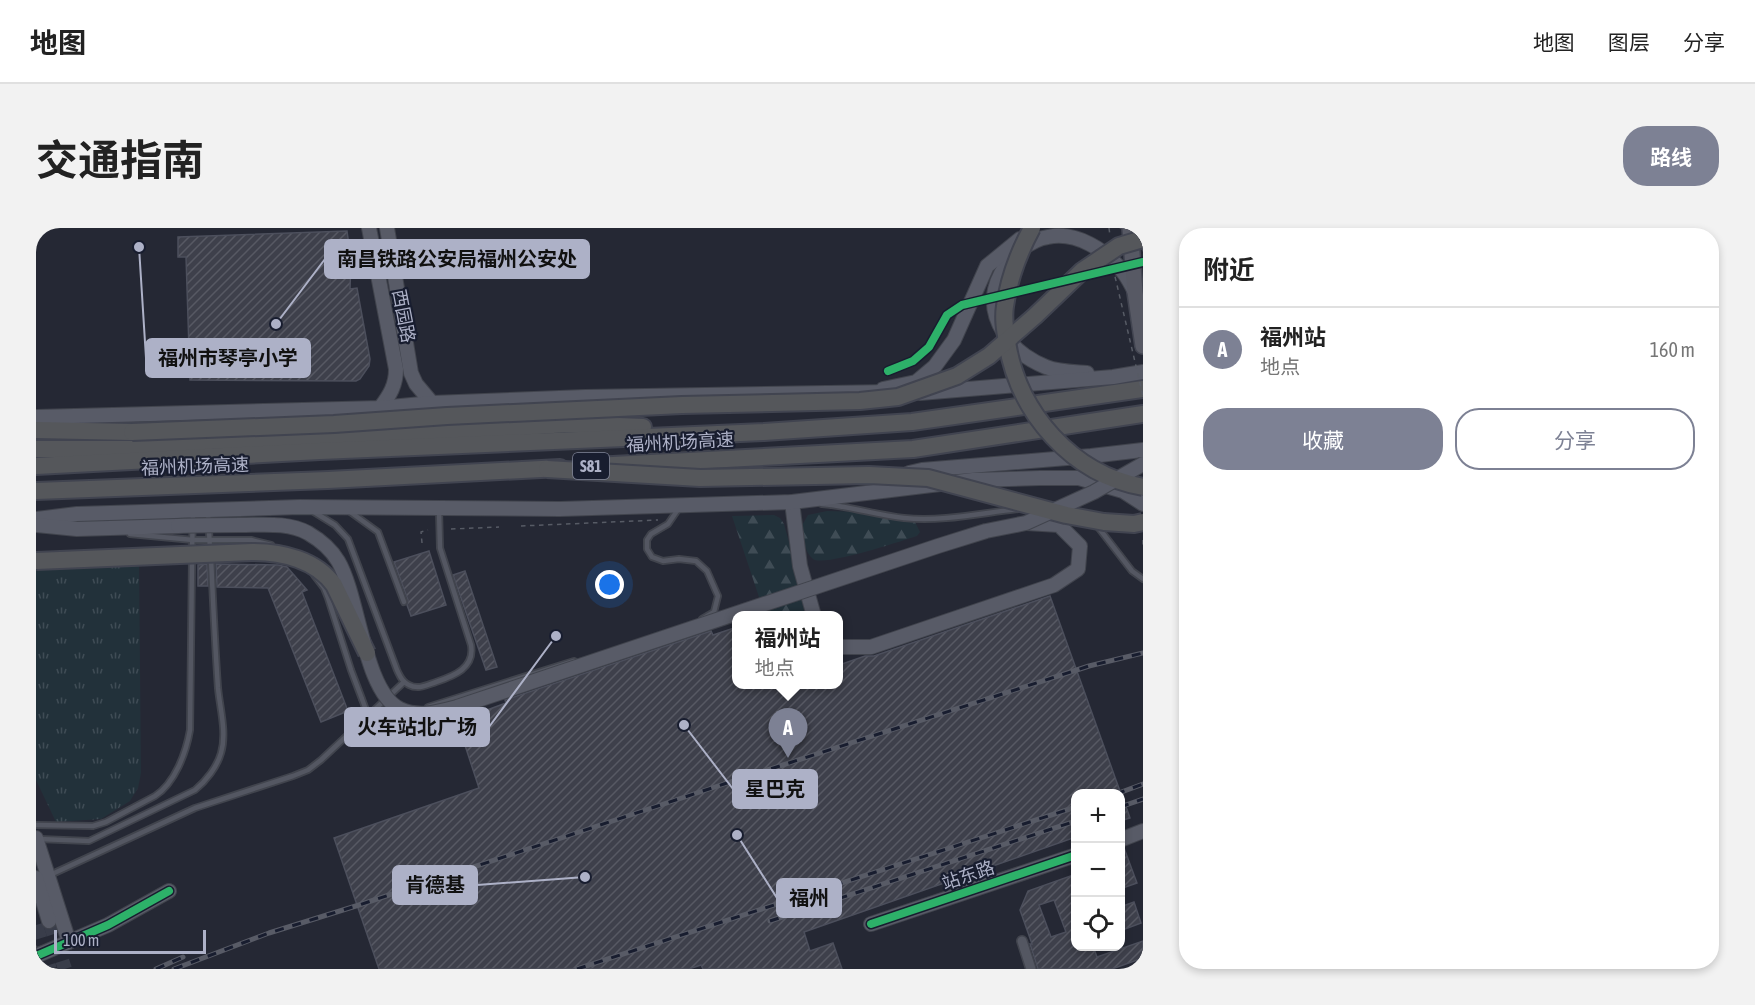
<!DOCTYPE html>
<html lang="zh">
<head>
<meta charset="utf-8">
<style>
	:root { --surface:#fff; --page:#f2f2f2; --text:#222; --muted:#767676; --line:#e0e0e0; --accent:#7d8194 }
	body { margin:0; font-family:"Asap Condensed","Noto Sans SC",sans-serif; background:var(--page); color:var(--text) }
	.controls { position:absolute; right:18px; bottom:18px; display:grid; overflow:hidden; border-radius:12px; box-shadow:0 3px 9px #0003 }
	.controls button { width:54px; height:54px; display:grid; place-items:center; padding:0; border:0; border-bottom:2px solid var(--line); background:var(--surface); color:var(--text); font:30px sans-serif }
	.scale { position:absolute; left:18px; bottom:15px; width:152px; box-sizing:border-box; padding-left:6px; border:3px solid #adb1c7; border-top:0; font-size:16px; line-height:21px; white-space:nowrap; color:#adb1c7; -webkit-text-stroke:4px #181d2f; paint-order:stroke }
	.you { position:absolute; left:574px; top:357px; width:21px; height:21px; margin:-15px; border:4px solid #fff; border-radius:50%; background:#1a73e8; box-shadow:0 0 0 9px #1a73e833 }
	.badge { display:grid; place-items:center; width:39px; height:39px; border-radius:50%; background:var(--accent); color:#fff; font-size:20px; font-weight:700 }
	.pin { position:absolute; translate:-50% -50px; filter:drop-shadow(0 2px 3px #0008) }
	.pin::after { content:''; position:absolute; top:32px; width:21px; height:18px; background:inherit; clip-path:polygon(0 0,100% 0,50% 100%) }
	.popup { position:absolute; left:696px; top:383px; width:111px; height:78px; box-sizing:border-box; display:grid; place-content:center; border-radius:12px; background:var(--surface); filter:drop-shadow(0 2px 4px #0005); font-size:20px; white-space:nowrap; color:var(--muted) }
	.popup b { font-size:22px; color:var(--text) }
	.popup::after { content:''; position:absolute; left:50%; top:100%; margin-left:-12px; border:12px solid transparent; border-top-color:var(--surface) }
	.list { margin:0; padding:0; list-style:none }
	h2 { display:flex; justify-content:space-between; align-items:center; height:78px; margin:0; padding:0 24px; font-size:26px }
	h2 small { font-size:20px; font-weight:400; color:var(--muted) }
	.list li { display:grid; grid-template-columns:39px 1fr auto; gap:18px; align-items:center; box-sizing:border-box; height:84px; padding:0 24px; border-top:2px solid var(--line) }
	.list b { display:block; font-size:22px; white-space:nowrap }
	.list p { margin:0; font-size:20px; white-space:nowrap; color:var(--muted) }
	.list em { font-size:20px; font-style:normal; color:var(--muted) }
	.actions { display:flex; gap:12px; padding:18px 24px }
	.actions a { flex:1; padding:14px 0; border:2px solid var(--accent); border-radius:24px; text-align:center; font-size:21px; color:var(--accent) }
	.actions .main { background:var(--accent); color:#fff }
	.icon { flex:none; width:33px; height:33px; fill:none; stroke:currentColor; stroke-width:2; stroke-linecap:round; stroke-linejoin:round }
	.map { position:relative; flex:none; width:1107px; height:741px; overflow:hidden; border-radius:24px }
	header { display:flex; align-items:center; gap:36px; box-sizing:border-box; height:84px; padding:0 30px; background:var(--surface); border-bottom:2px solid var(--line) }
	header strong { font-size:28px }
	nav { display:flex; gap:33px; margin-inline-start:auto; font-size:21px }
	.intro { display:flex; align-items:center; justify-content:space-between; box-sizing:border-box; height:144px; padding:0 36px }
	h1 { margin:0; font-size:42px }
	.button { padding:15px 27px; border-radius:24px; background:var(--accent); color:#fff; font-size:21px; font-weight:700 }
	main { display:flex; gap:36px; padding:0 36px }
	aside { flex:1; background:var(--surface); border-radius:24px; box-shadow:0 3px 9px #0003 }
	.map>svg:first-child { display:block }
	.grass { fill:url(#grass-tufts) }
	.forest { fill:url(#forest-firs) }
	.building { fill:url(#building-hatch); stroke:#4c4f5c; stroke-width:1.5; fill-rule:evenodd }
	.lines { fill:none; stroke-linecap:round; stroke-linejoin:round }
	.secondary-tunnel { stroke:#393d4a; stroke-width:14; stroke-dasharray:14 7; stroke-linecap:butt }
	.lane-casing { stroke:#41444d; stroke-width:8 }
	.street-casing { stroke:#41444d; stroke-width:12 }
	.secondary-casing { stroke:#41444d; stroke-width:16 }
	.primary-casing { stroke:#424551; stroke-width:18 }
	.highway-casing { stroke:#414450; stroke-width:20 }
	.path { stroke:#575b65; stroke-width:1.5; stroke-dasharray:4.5 4.5; stroke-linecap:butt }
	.lane { stroke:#545762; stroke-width:4.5 }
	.street { stroke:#545762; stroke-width:9 }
	.secondary { stroke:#585b67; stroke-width:14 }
	.primary { stroke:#575964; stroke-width:15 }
	.highway { stroke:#55575b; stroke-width:16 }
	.rail-casing { stroke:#585b66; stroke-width:5 }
	.rail { stroke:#181d2f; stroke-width:3; stroke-dasharray:9; stroke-linecap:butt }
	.lane-bridge-casing { stroke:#41444d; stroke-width:8; stroke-linecap:butt }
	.secondary-bridge-casing { stroke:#41444d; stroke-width:16; stroke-linecap:butt }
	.highway-bridge-casing { stroke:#414450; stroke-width:20; stroke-linecap:butt }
	.path-bridge { stroke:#575b65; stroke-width:1.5; stroke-dasharray:4.5 4.5; stroke-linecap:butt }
	.lane-bridge { stroke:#545762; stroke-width:4.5 }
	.secondary-bridge { stroke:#585b67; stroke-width:14 }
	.highway-bridge { stroke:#55575b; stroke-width:16 }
	.cycleway-casing { stroke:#181d2f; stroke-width:11 }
	.cycleway { stroke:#2db169; stroke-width:8 }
	.labels { text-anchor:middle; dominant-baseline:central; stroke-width:4.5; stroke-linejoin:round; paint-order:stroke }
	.shield { fill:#181d2f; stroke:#808599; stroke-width:1.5 }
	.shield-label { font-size:16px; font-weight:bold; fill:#adb1c7 }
	.street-label { font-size:18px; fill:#adb1c7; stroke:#181d2f }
	.leader { fill:none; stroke:#adb1c7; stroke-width:2 }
	.callout-dot { fill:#adb1c7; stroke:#181d2f; stroke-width:2 }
	.callout { fill:#adb1c7; stroke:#adb1c7; stroke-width:2 }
	.callout-label { font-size:20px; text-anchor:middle; font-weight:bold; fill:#111 }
</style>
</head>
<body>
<header>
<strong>地图</strong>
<nav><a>地图</a><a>图层</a><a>分享</a></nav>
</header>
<div class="intro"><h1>交通指南</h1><a class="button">路线</a></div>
<main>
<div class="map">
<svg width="1107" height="741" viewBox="0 0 1107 741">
	<defs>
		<pattern id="grass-tufts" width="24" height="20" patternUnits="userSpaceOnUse" patternTransform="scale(1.5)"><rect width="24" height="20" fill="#22313a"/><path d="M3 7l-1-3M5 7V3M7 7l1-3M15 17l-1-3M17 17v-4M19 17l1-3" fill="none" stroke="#3f4c55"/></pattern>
		<pattern id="forest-firs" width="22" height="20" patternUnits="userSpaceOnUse" patternTransform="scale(1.5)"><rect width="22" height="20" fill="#22313a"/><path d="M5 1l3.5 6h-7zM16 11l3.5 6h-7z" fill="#3f4c55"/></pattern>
		<pattern id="building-hatch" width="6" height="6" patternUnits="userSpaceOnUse" patternTransform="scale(1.5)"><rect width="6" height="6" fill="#3e404b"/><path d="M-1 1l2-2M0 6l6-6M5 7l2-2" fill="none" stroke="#575963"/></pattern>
	</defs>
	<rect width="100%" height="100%" fill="#252834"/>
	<polygon class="grass" points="103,336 105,545 102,560 94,573 65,591 20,594 0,552 0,341"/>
	<g class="forest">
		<path d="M791,283L826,284L836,288L879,294L884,304L881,308C865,313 788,339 777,331C769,325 767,310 764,301L772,287Z"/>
		<polygon points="738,287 744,290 748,296 773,387 729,387 696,288"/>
	</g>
	<g class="building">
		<polygon points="311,3 315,32 314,61 321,60 334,131 333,138 324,151 320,153 154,152 150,29 142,29 142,9"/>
		<polygon points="393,323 410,377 375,388 371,377 372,372 358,334"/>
		<polygon points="171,336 172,358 162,358 162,337"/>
		<polygon points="180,336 242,337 251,339 271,362 266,364 312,483 285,494 232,360 181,359"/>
		<polygon points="429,343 461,439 450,442 417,347"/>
		<polygon points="1014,368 1085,566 1040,566 1040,609 768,704 774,723 797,715 806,741 667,741 665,737 653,741 343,741 298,610 443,560 421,493 470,475 469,472 675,403 677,407 701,399 701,456 803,456 803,437 829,428 838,428"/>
		<polygon points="1086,567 1094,590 1084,593 1084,568"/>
		<polygon points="1088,620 1101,655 1084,661 1084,621"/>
		<path d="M1040,646V718H1057L1061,729L1107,713V730L1076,741H1002L994,716H996L984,682L992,663ZM1018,672L1030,704L1015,709L1003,677Z"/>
		<polygon points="1098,674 1105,695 1084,703 1084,679"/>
	</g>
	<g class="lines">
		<g class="secondary-tunnel">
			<polyline points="13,693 29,741"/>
			<polyline points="0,697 14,741"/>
		</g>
		<defs>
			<g id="lane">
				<path d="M786,276C813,278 840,287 868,290C906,294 945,285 982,281"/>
				<polyline points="643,280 632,296 615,306 611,312 611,321 616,329 627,333 643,331 660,333 671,343 682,368 678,384 666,391"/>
				<polyline points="172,283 174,322"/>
				<polyline points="313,283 342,304 368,374"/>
				<path d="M278,284L299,297L312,311L361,442C364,448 366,454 373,457C382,462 391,457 400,454C418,448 439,440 435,417L404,320L403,282"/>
				<polyline points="1062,299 1096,343 1107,351"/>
				<polyline points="94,306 157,312 215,312 235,317"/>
				<polyline points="156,323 157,284"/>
				<polyline points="278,347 288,360 292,370 315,442 326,471"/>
				<polyline points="392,479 538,433"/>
				<path d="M0,597L57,598L70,594L119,568C139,555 150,525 154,502L156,331"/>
				<path d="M3,611L53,613L159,562C170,553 181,539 185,525C191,505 184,481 182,460C179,417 177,374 175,330"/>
				<polyline points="14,647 159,580 257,548 272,542 285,532 368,454"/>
			</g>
			<polyline id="street" points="986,713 995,741"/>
			<g id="secondary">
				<path d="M333,0L360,141C360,157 354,167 344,180"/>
				<polyline points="351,0 375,145 380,156 396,175"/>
				<path d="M1051,145C1038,144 1022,144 1010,139C993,132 977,121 968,105C949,75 958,46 983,23C991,17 1002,10 1012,9C1040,3 1070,22 1087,44C1092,50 1095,57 1099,64"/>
				<polyline points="847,161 880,154 899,138 918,112 951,38 984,11"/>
				<polyline points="884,165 1077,149 1107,144"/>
				<polyline points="0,189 344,180 396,175 549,169 855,164"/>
				<polyline points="873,245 886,242 1055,228 1107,222"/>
				<polyline points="756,274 764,338 778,388"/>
				<polyline points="0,291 41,286 264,279 524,281 756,274 937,252 1004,250 1043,250 1087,263 1107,276"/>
				<polyline points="0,297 41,301 142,298"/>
				<polyline points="803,419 835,419 1018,357 1042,341 1044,318 1023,297 990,295"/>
				<polyline points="0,610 33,714"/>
				<polyline points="1084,612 1107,603"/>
				<polyline points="0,650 13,693"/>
				<polyline points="835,696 1040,627"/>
				<polyline points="0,728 72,697 133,663"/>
			</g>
			<polyline id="primary" points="1094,0 1099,64 1107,118"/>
			<g id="highway">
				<polyline points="0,202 96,204"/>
				<polyline points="0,221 107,221 174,213 347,208 532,196 607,199"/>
				<polyline points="0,238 284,223 728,204 876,194 1107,161"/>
				<polyline points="558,238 877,221 1107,186"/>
				<polyline points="0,263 292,252 524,240"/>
			</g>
		</defs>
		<use href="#lane" class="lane-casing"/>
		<use href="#street" class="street-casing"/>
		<use href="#secondary" class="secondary-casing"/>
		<use href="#primary" class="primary-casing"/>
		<use href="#highway" class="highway-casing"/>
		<g class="path">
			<polyline points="485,298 622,292"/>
			<polyline points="415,301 463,299"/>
			<polyline points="1107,312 1107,320"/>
			<polyline points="386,315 385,304 392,302"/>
		</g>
		<use href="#lane" class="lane"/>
		<use href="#street" class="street"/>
		<use href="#secondary" class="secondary"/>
		<use href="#primary" class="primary"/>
		<use href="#highway" class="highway"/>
		<defs>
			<g id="rail">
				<polyline points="1080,566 1107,556"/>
				<polyline points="1084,579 1107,571"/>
				<polyline points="734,693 1040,593"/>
				<polyline points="120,741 147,729"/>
				<polyline points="138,741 233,705 323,677 688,556 1053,438 1107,425"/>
				<polyline points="541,741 1040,579"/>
			</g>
		</defs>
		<use href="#rail" class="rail-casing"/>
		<use href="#rail" class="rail"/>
		<defs>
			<polyline id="lane-bridge" points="326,471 330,482 336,489 358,490"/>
			<path id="secondary-bridge" d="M142,298C163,297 184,297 205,297C227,297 252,294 272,305C284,312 295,321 302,333C323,368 328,464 364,481C383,490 402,484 421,479L902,318L950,303L990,295L1058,264L1107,236"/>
			<g id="highway-bridge">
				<path d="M996,0C983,24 973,50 969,78C967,90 969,102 971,114C982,185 1036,246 1107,259"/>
				<polyline points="96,204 298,196 411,188 646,177 824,173 862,169 921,148 953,128 999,88 1046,43 1083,18 1107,11"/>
				<polyline points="511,241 664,250 833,247 892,250 1030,287 1068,294 1098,296 1107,294"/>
				<path d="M0,333L216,324C247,324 280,332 298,357L331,425"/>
			</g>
		</defs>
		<use href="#lane-bridge" class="lane-bridge-casing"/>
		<use href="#secondary-bridge" class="secondary-bridge-casing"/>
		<use href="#highway-bridge" class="highway-bridge-casing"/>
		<g class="path-bridge">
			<polyline points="1073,0 1074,8"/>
			<polyline points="1077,40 1107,168"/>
		</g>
		<use href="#lane-bridge" class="lane-bridge"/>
		<use href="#secondary-bridge" class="secondary-bridge"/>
		<use href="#highway-bridge" class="highway-bridge"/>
		<defs>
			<g id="cycleway">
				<polyline points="852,143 877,133 893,119 911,87 926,77 1107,34"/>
				<polyline points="835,696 1040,627"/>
				<polyline points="0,728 72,697 133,663"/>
			</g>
		</defs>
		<use href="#cycleway" class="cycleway-casing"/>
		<use href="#cycleway" class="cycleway"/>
	</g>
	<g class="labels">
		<rect class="shield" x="537" y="225" width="36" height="26" rx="4.5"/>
		<g class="shield-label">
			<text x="555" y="238">S81</text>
		</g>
		<g class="street-label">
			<text transform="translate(368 88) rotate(79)">西园路</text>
			<text transform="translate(644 214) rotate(-3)">福州机场高速</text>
			<text transform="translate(159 238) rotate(-2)">福州机场高速</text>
			<text transform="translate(932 647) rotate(-19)">站东路</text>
		</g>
	</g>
	<path class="leader" d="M240 96L289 31M103 19L110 130M520 408L453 499M648 497L697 561M549 649L441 657M701 607L741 670"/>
	<g class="callout-dot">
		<circle cx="240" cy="96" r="6"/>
		<circle cx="103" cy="19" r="6"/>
		<circle cx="520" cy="408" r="6"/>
		<circle cx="648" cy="497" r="6"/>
		<circle cx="549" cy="649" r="6"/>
		<circle cx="701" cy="607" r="6"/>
	</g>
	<g class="callout">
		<rect x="289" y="12" width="264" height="38" rx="6"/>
		<rect x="110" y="111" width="164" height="38" rx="6"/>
		<rect x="309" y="480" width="144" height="38" rx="6"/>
		<rect x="697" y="542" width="84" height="38" rx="6"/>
		<rect x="357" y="638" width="84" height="38" rx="6"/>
		<rect x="741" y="651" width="64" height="38" rx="6"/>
	</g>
	<g class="callout-label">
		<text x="421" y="38">南昌铁路公安局福州公安处</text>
		<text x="192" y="137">福州市琴亭小学</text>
		<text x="381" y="506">火车站北广场</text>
		<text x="739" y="568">星巴克</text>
		<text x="399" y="664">肯德基</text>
		<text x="773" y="677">福州</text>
	</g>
</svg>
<div class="controls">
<button>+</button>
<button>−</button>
<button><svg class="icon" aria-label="locate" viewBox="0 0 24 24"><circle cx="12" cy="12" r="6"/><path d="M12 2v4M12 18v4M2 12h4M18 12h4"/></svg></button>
</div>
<div class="scale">100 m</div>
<div class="you"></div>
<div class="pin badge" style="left:752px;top:530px">A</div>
<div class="popup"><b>福州站</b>地点</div>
</div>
<aside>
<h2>附近<small></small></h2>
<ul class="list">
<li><span class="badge">A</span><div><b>福州站</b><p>地点</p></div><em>160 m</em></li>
</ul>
<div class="actions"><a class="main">收藏</a><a>分享</a></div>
</aside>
</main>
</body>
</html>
